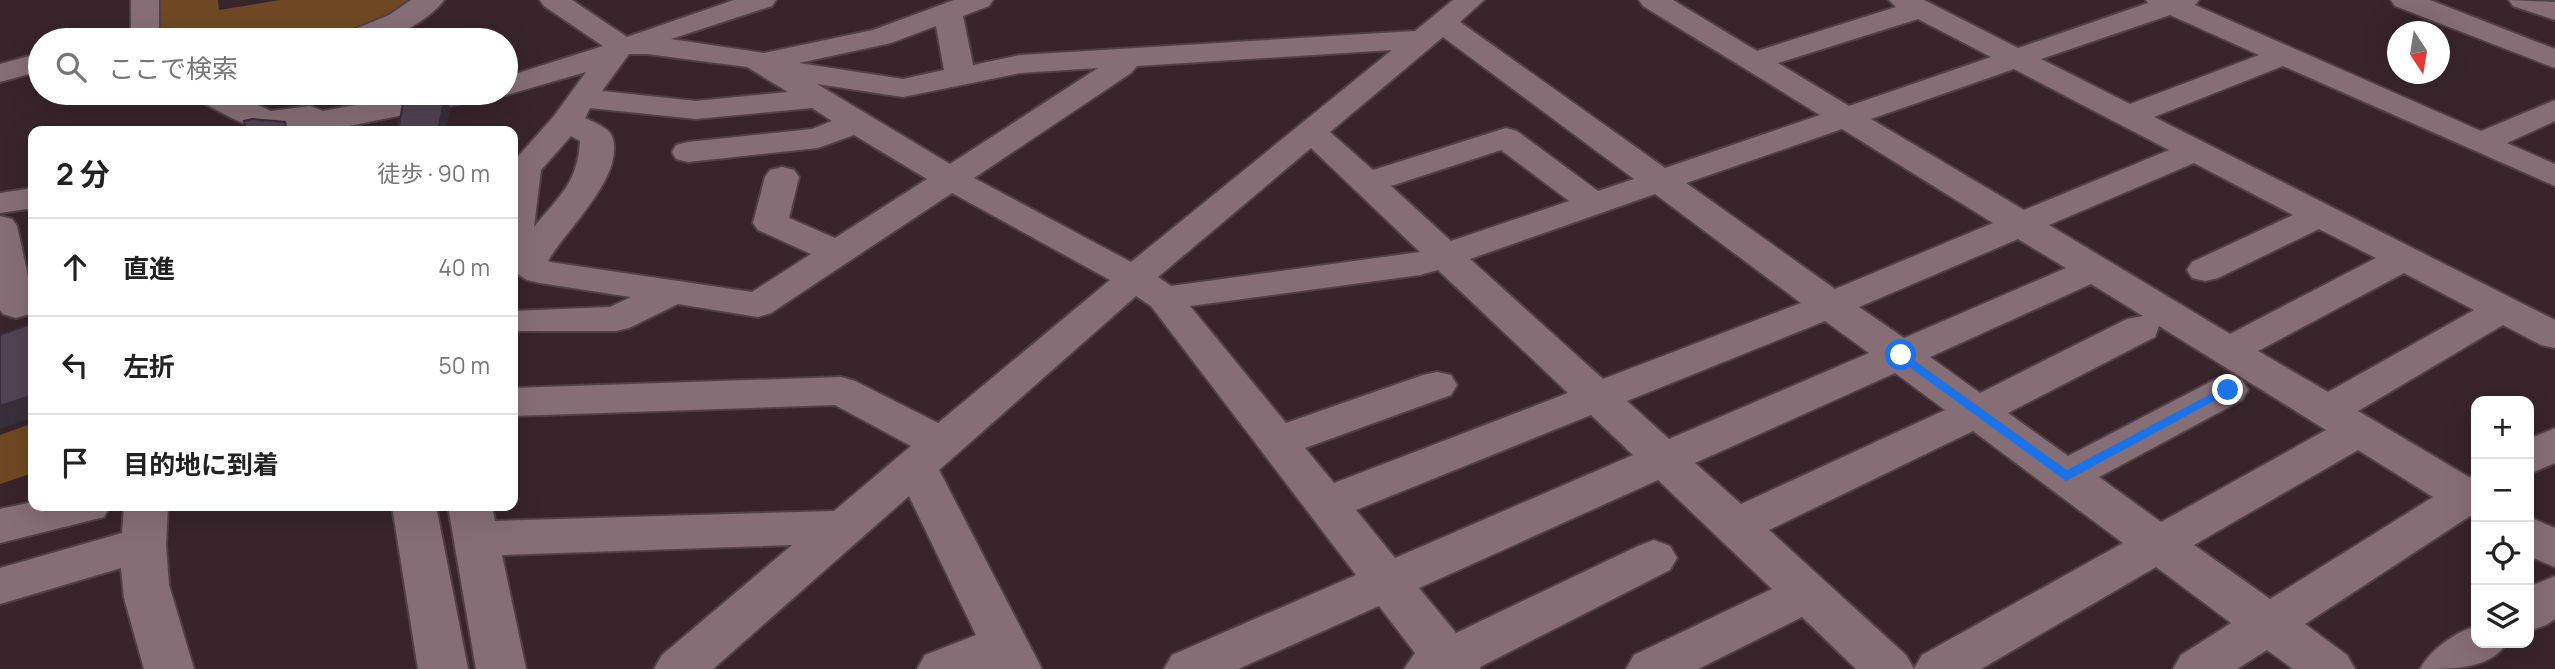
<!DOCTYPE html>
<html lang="ja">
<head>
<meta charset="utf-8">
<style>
	:root { --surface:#fff; --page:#f6f6f6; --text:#222; --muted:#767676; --line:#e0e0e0 }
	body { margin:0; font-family:Manrope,"Noto Sans JP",sans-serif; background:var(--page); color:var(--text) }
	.controls { position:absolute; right:21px; bottom:21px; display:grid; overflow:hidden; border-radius:14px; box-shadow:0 7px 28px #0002 }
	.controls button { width:63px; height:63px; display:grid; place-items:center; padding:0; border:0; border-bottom:2px solid var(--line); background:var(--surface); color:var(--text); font:35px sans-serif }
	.compass { position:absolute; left:2387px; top:21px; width:63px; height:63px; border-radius:50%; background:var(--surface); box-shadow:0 7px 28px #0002; rotate:168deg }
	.stop { position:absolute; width:21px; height:21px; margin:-16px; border:5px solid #1a73e8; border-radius:50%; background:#fff }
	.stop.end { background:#1a73e8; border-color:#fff; box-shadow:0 2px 7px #0008 }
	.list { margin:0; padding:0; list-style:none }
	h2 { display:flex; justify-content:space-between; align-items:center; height:91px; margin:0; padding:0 28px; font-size:30px }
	h2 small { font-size:23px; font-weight:400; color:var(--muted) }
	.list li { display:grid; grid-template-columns:46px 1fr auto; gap:21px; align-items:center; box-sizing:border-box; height:98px; padding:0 28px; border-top:2px solid var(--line) }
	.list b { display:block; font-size:26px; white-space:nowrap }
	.list em { font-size:23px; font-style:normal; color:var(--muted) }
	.icon { flex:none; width:38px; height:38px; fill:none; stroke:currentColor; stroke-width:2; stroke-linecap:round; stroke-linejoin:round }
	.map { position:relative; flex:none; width:2555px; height:669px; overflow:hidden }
	.search { position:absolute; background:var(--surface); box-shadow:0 7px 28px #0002; left:28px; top:28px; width:490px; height:77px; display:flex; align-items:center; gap:18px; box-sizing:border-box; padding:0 24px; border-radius:38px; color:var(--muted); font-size:26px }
	.panel { position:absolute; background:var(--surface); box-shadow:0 7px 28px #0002; left:28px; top:126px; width:490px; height:385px; border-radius:14px }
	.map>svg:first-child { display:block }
	.green { fill:#6d4823 }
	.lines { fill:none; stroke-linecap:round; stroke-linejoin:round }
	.minor-casing { stroke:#514147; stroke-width:4 }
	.minor { fill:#866e76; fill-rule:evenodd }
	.shaded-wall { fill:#382f3a }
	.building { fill:#504353; stroke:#382f3a; stroke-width:2 }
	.route { fill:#1a73e8 }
</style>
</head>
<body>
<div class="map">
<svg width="2555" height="669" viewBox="0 0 2555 669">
	<rect width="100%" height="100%" fill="#38242b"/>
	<g class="green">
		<polygon points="150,0 218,0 219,10 280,0 416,0 390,20 337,40 163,40 157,28"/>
		<polygon points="33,423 33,473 0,484 0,435"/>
	</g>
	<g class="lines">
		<defs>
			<g id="minor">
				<polygon points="131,0 159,0 159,32 165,40 136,40 131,33"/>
				<path d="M411,0H444C431,18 399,36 378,40C366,43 350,41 339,40L343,34L389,15Z"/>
				<path d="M540,0H572L627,37L734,0H776L772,6L671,39L764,53L873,30L954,0H993L989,6L963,16L973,65L1020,55L1415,31L1453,0H1484L1460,22L1665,168L1820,115L1643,6L1639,0H1673L1757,51L1896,7L1889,0H1924L2018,48L2148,3L2146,0H2199L2195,5L2481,131L2555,100V121L2507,143L2555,164V186L2283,66L2154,117L2555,320V348L2541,345L2503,325L2358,411L2469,477L2476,475V518L2470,516L2305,624L2347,655L2355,669H2293L2267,650L2237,669H2173L2181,655L2231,623L2156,567L1981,669H1914L1922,655L2123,543L1973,431L1769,530L1906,655L1914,669H1856L1802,617L1698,669H1626L1634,655L1772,589L1658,480L1419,588L1456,633L1638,546L1654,540L1670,546L1677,558L1670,570L1480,667L1481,669H1404L1415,653L1379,606L1238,669H1164L1172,655L1356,575L1151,306L1136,296L939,470L1042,669H917L925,655L976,635L909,496L713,669H654L662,655L792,545L502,555L526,669H476L448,506H492L495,521L834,511L911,446L835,405L513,416V388L841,377L855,381L938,423L1110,280L952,193L771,313L758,317L678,304L629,328L616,331H513V311L610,307L631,297L540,283L527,280L513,271V162L554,116L586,72L506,95L496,93H506V77L603,46L544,6ZM2170,15L2259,55L2130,104L2041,59ZM1918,19L1991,57L1849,106L1778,63ZM936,26L944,70L903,79L799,63L891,43ZM1443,37L1634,179L1598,191L1517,131L1506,128L1373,170L1330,132ZM1392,50L1131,262L974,178L1131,73L1137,66ZM629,54H647L747,67L788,92L696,101L602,91ZM1098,68L950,164L817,84L903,97L1020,73ZM2014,69L2169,150L2024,210L1871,119ZM590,108L696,119L812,108L832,121L812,129L688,142L676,145L672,152L676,159L688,162L818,148L854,135L927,179L835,238L789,218L799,177L794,170L782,167L770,170L765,177L753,223L758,230L811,254L752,292L550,262L548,261C566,229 626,176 612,136C608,127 593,122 585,118ZM1842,129L1993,223L1835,289L1686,183ZM571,136L580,141C578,183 559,196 534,227L541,170ZM1311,148L1420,252L1171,286L1158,277ZM1501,150L1569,201L1451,241L1391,186ZM2194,163L2293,215L2192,262L2187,270L2192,278L2205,281L2218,278L2319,229L2376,258L2230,334L2049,225ZM1655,194L1801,303L1603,379L1470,259ZM2018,239L2066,268L1904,338L1859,307ZM1438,270L1568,393L1334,483L1305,448L1451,395L1457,385L1451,375L1437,372L1423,375L1286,423L1190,306L1420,275ZM2404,273L2474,310L2328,392L2258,351ZM2091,284L2143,316L2127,319L1980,393L1930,357ZM1825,321L1869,353L1669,439L1627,401ZM2159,326L2326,430L2161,522L2099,477L2242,400L2248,390L2242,380L2228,376L2214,380L2068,456L2008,413L2155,337ZM1895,373L1945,410L1741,504L1695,463ZM1591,415L1633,455L1395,558L1356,510ZM2358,450L2433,497L2270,599L2194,545Z"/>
				<polygon points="2391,0 2430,0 2555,49 2555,68 2395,6"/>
				<polygon points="2509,0 2555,2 2555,20 2513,6"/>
				<polygon points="40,53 40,71 0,82 0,64"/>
				<path d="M192,93H231L271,111L310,106L323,111L419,93H482L478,99L467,102L324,131H279L281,129C251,133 222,112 196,99Z"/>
				<polygon points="33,188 33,208 0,213 0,193"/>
				<polygon points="0,216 12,219 17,226 33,299 33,308 29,314 16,318 3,314 0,310"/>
				<polygon points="2555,428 2555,463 2529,474 2529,439"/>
				<polygon points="33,502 33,506 110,506 104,517 0,543 0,509"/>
				<polygon points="124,506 168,506 166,545 169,585 194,669 144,669 124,598 121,568 0,604 0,568 122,533"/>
				<polygon points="392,506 436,506 468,669 418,669"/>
				<polygon points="2529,517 2555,528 2555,567 2529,556"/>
				<polygon points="2555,576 2555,619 2546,625 2529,631 2529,587"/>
				<path d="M2476,626V643H2507C2490,669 2455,669 2420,669C2431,649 2454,633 2476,626Z"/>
			</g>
		</defs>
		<use href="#minor" class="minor-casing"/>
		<use href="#minor" class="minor"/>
	</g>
	<g class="shaded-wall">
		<polygon points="445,95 450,108 446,131 438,131"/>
		<polygon points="33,395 33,417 0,429 0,406"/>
	</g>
	<g class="building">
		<polygon points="445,95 438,131 398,131 403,103"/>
		<polygon points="252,119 285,122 287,131 246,131 244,121"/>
		<polygon points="33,323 33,395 0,406 0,335"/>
	</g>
	<polygon class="route" points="1901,351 2067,470 2224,387 2232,387 2234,390 2066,481 1897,358 1897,353"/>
</svg>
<div class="controls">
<button>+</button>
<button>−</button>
<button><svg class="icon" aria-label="locate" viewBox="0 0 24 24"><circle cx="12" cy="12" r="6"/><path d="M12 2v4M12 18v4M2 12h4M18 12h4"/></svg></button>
<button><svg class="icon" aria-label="layers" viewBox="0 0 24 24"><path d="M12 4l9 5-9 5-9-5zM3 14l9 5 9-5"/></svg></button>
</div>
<svg class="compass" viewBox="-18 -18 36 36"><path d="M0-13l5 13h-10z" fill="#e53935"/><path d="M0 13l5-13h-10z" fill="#767676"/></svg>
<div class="stop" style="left:1901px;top:355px"></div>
<div class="stop end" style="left:2228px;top:390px"></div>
<div class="search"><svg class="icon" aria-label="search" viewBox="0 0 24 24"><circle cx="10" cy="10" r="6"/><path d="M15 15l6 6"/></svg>ここで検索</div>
<section class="panel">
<h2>2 分<small>徒歩 · 90 m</small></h2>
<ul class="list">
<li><svg class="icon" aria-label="ahead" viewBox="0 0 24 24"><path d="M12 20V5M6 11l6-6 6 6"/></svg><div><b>直進</b></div><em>40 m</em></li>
<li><svg class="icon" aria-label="left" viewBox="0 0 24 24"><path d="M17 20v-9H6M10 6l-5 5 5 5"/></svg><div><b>左折</b></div><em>50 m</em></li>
<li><svg class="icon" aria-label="arrive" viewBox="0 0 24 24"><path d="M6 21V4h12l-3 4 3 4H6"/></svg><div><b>目的地に到着</b></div></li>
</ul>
</section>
</div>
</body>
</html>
